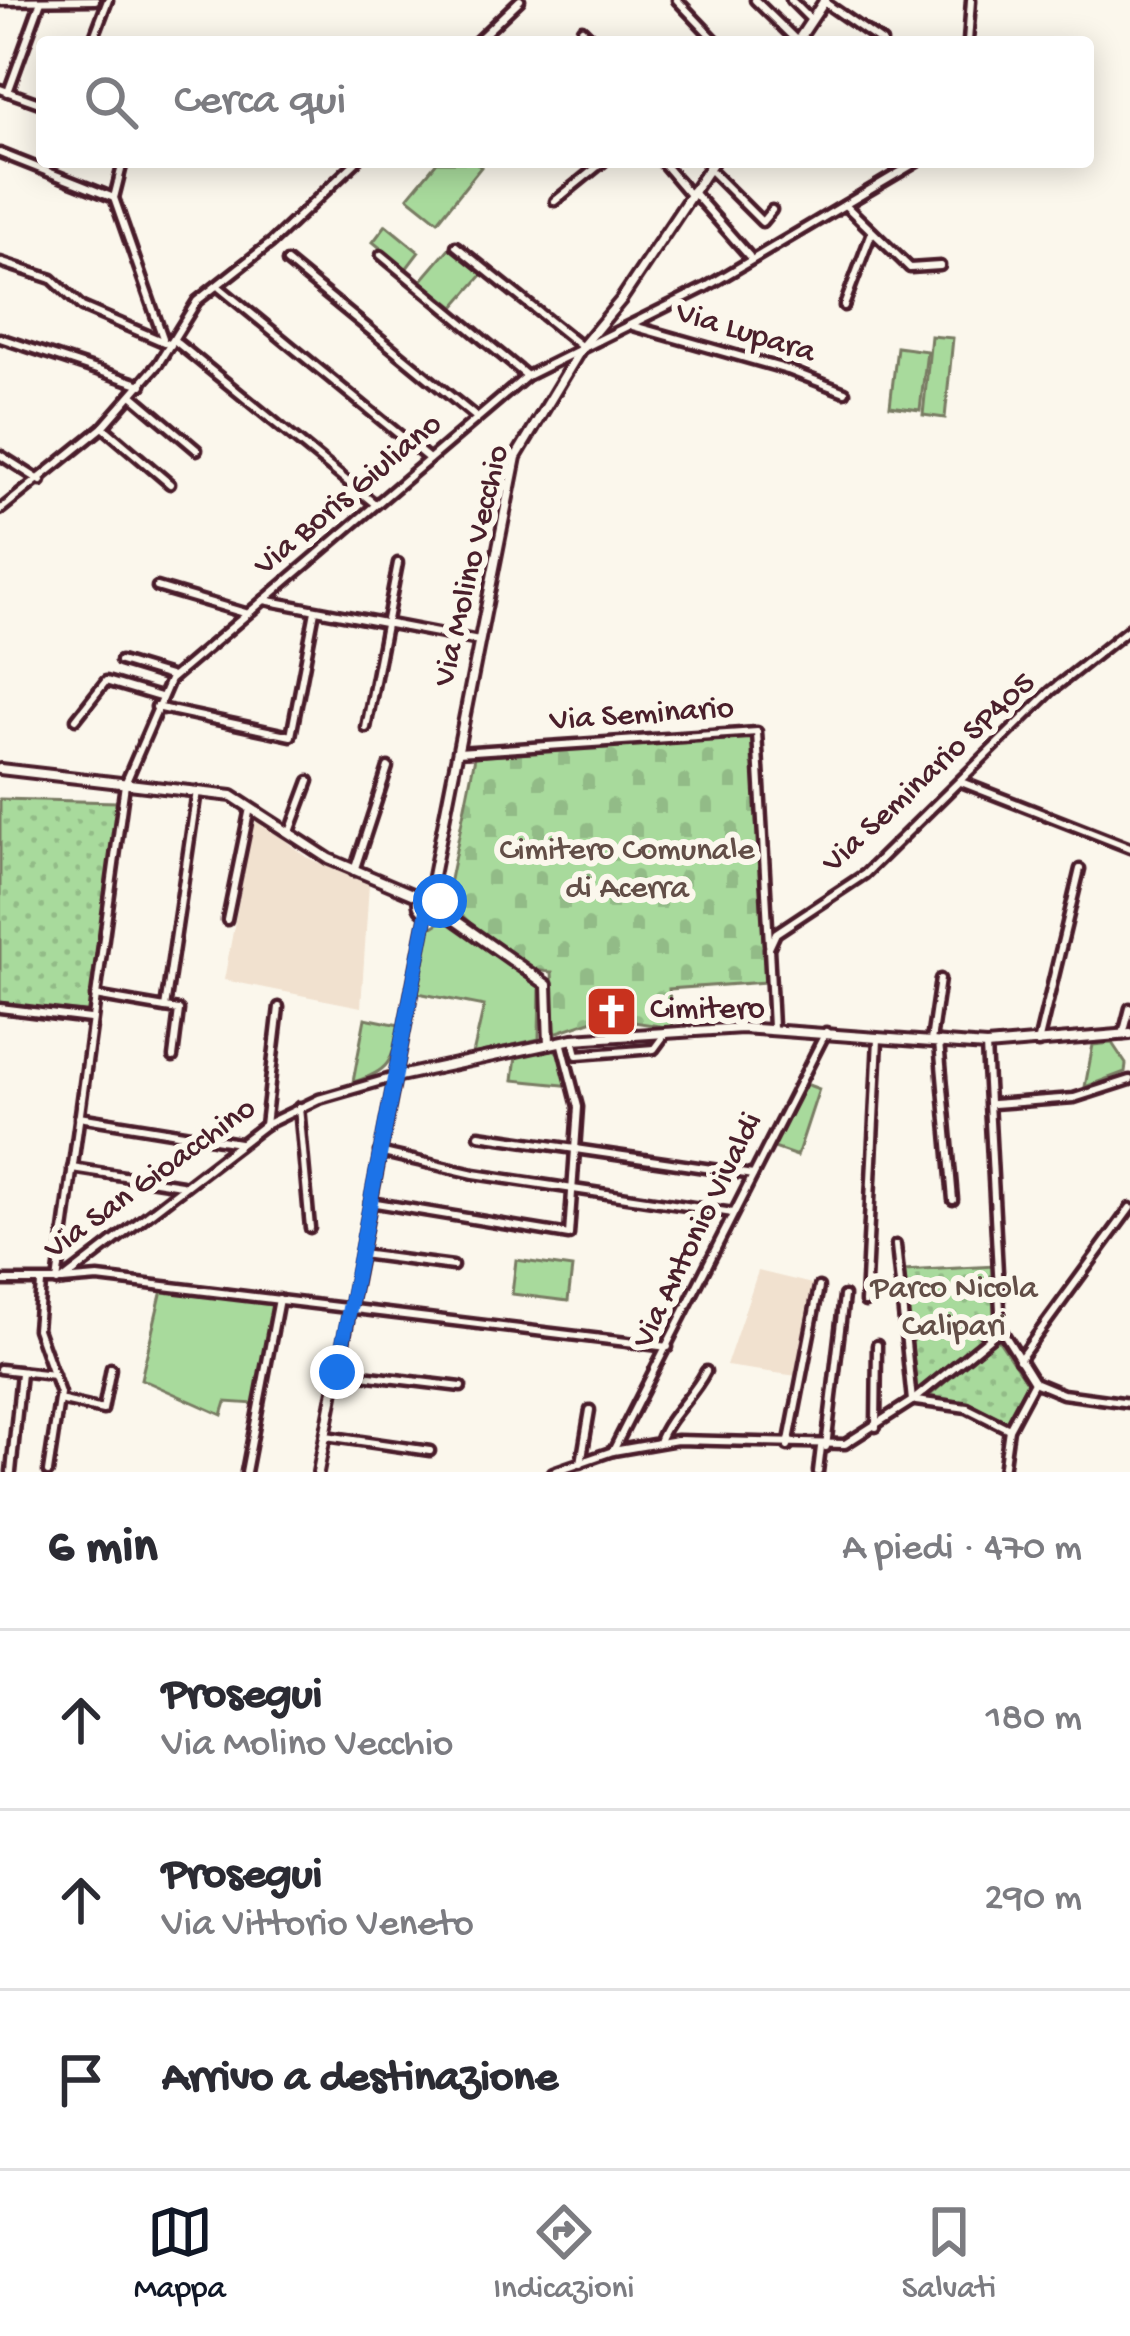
<!DOCTYPE html>
<html lang="it">
<head>
<meta charset="utf-8">
<style>
	:root { --surface:#fff; --page:#f7f7f7; --text:#2b2b33; --muted:#7c7c81; --line:#e1e1e2; --accent:#111827 }
	body { margin:0; font-family:"Gochi Hand",sans-serif; background:var(--page); color:var(--text) }
	.stop { position:absolute; width:36px; height:36px; margin:-27px; border:9px solid #1a73e8; border-radius:50%; background:#fff }
	.stop.end { background:#1a73e8; border-color:#fff; box-shadow:0 3px 12px #0008 }
	.list { margin:0; padding:0; list-style:none }
	h2 { display:flex; justify-content:space-between; align-items:center; height:156px; margin:0; padding:0 48px; font-size:51px }
	h2 small { font-size:39px; font-weight:400; color:var(--muted) }
	.list li { display:grid; grid-template-columns:78px 1fr auto; gap:36px; align-items:center; box-sizing:border-box; height:180px; padding:0 48px; border-top:3px solid var(--line) }
	.list b { display:block; font-size:45px; white-space:nowrap }
	.list p { margin:0; font-size:39px; white-space:nowrap; color:var(--muted) }
	.list em { font-size:39px; font-style:normal; color:var(--muted) }
	.icon { flex:none; width:66px; height:66px; fill:none; stroke:currentColor; stroke-width:2; stroke-linecap:round; stroke-linejoin:round }
	.map { position:relative; flex:none; width:1130px; height:1472px; overflow:hidden }
	.search { position:absolute; background:var(--surface); box-shadow:0 6px 30px #0003; left:36px; right:36px; top:36px; height:132px; display:flex; align-items:center; gap:30px; box-sizing:border-box; padding:0 42px; border-radius:12px; color:var(--muted); font-size:45px }
	.sheet { height:696px; background:var(--surface) }
	nav { display:flex; justify-content:space-around; align-items:center; box-sizing:border-box; height:168px; border-top:3px solid var(--line); background:var(--surface); font-size:33px; color:var(--muted) }
	nav a { display:grid; justify-items:center; gap:6px }
	nav .on { color:var(--accent) }
	.map>svg:first-child { display:block }
	.built { fill:#f1e1cf }
	.green { fill:#a8da9c; stroke:#797c64; stroke-width:3 }
	.cemetery { fill:url(#cemetery-stones); stroke:#797c64; stroke-width:3 }
	.park { fill:url(#park-dots); stroke:#797c64; stroke-width:3 }
	.lines { fill:none; stroke-linecap:round; stroke-linejoin:round }
	.street-casing { stroke:#4a1f2b; stroke-width:15 }
	.secondary-casing { stroke:#4a1f2b; stroke-width:16 }
	.street { stroke:#fbf7ec; stroke-width:6 }
	.secondary { stroke:#fbf7ec; stroke-width:8 }
	.route { stroke:#1a73e8; stroke-width:15 }
	.labels { text-anchor:middle; dominant-baseline:central; stroke-width:12; stroke-linejoin:round; paint-order:stroke }
	.street-label { font-size:33px; fill:#4a1f2b; stroke:#fbf7ec }
	.park-label { font-size:33px; fill:#624e47; stroke:#fbf7ec }
	.poi-label { font-size:33px; fill:#4a1f2b; stroke:#fbf7ec; text-anchor:start }
</style>
</head>
<body>
<div class="map">
<svg width="1130" height="1472" viewBox="0 0 1130 1472">
	<defs>
		<pattern id="cemetery-stones" width="16" height="16" patternUnits="userSpaceOnUse" patternTransform="scale(3)"><rect width="16" height="16" fill="#a8da9c"/><path d="M2 7V4a2 2 0 0 1 4 0v3zM10 15v-3a2 2 0 0 1 4 0v3z" fill="#92bb87"/></pattern>
		<pattern id="park-dots" width="8" height="8" patternUnits="userSpaceOnUse" patternTransform="scale(3)"><rect width="8" height="8" fill="#a8da9c"/><path d="M2 2h.1M6 6h.1" fill="none" stroke="#92bb87" stroke-width="1.8" stroke-linecap="round"/></pattern>
	</defs>
	<rect width="100%" height="100%" fill="#fbf7ec"/>
	<filter id="ink" filterUnits="userSpaceOnUse"><feTurbulence type="fractalNoise" baseFrequency=".00833" numOctaves="2"/><feDisplacementMap in="SourceGraphic" scale="24" xChannelSelector="R" yChannelSelector="G"/><feConvolveMatrix kernelMatrix="1 2 1 2 8 2 1 2 1" color-interpolation-filters="sRGB"/></filter>
	<g filter="url(#ink)">
		<g class="built">
			<polygon points="260,820 306,857 369,884 361,1007 224,980 253,824"/>
			<polygon points="758,1271 816,1285 797,1376 726,1366"/>
		</g>
		<g class="green">
			<polygon points="437,162 475,162 481,167 438,221 408,197"/>
			<polygon points="386,225 419,252 406,269 373,242"/>
			<polygon points="450,247 483,274 454,307 421,281"/>
			<polygon points="931,336 953,338 945,418 923,415"/>
			<polygon points="897,347 927,351 920,410 890,406"/>
			<polygon points="442,921 452,923 540,986 539,1039 473,1054 484,1006 418,993 429,929"/>
			<path d="M365,1018L399,1025C393,1061 389,1072 353,1082Z"/>
			<polygon points="1112,1043 1126,1064 1125,1072 1085,1087 1093,1045"/>
			<polygon points="553,1048 563,1058 573,1086 513,1080 516,1056"/>
			<polygon points="803,1083 819,1089 797,1156 771,1147"/>
			<polygon points="516,1260 572,1268 568,1301 512,1294"/>
			<polygon points="162,1290 274,1303 255,1404 226,1402 222,1415 141,1379"/>
		</g>
		<path class="cemetery" d="M754,735L765,982L669,989L672,1028L602,1017L555,1033L552,972C513,972 472,925 446,899L475,757Z"/>
		<g class="park">
			<polygon points="0,799 117,802 89,1012 0,1006"/>
			<polygon points="995,1266 997,1327 917,1392 904,1271"/>
			<polygon points="997,1338 1027,1383 1006,1421 970,1403 929,1396"/>
		</g>
		<g class="lines">
			<defs>
				<g id="street">
					<polyline points="677,0 717,42"/>
					<polyline points="755,0 798,42"/>
					<polyline points="791,0 811,20"/>
					<polyline points="0,1 95,0"/>
					<polyline points="824,2 882,42"/>
					<polyline points="582,29 595,42"/>
					<polyline points="92,42 108,0"/>
					<polyline points="476,42 520,0"/>
					<polyline points="968,42 971,0"/>
					<polyline points="0,89 42,104"/>
					<polyline points="8,92 41,1"/>
					<polyline points="0,153 114,198"/>
					<polyline points="123,162 114,198 163,338"/>
					<polyline points="662,162 690,195"/>
					<polyline points="708,168 762,222 772,210"/>
					<polyline points="692,191 749,256"/>
					<polyline points="555,201 603,162"/>
					<polyline points="845,205 910,268 940,266"/>
					<polyline points="456,246 582,347"/>
					<polyline points="381,255 527,376"/>
					<polyline points="0,262 52,279 82,307 171,345"/>
					<polyline points="287,262 477,418"/>
					<polyline points="220,288 429,459"/>
					<polyline points="844,306 872,232"/>
					<polyline points="633,326 788,370 845,392"/>
					<polyline points="0,338 142,385"/>
					<polyline points="174,340 375,504"/>
					<polyline points="133,396 197,450"/>
					<polyline points="103,427 170,484"/>
					<polyline points="0,455 41,481"/>
					<polyline points="0,510 103,427 158,364 197,301 272,242 356,162"/>
					<polyline points="157,587 245,613"/>
					<polyline points="264,600 479,641"/>
					<polyline points="120,661 173,677"/>
					<polyline points="156,707 291,736 315,611"/>
					<polyline points="76,719 106,681 160,697"/>
					<polyline points="366,728 398,563"/>
					<polyline points="458,752 757,732 769,944"/>
					<polyline points="961,782 1130,848"/>
					<polyline points="290,832 309,781"/>
					<polyline points="354,871 388,767"/>
					<polyline points="227,920 250,808"/>
					<polyline points="95,996 165,1008"/>
					<polyline points="0,1008 90,1019"/>
					<polyline points="773,1027 769,948 776,933 865,874 1051,691 1130,628"/>
					<polyline points="1123,1035 1130,1008"/>
					<polyline points="573,1039 577,1055 654,1049 665,1034"/>
					<polyline points="931,1041 940,979"/>
					<polyline points="939,1042 953,1200"/>
					<polyline points="1038,1043 1080,869"/>
					<polyline points="986,1046 1001,1329 1034,1382"/>
					<polyline points="173,1057 179,1010 165,1008 197,791"/>
					<polyline points="993,1104 1074,1098 1130,1080"/>
					<polyline points="299,1107 310,1228"/>
					<polyline points="79,1117 239,1143"/>
					<polyline points="265,1125 279,1007"/>
					<polyline points="479,1135 753,1175"/>
					<polyline points="379,1152 474,1174 733,1213"/>
					<polyline points="72,1168 181,1185"/>
					<polyline points="370,1202 569,1235 578,1107 561,1041"/>
					<polyline points="896,1245 912,1401"/>
					<polyline points="361,1254 453,1266"/>
					<polyline points="0,1281 62,1281 265,1125 319,1099 395,1077"/>
					<polyline points="62,1281 98,1278 668,1347"/>
					<polyline points="57,1282 125,784 170,680 527,376 706,287 917,162"/>
					<polyline points="41,1284 37,1329 60,1393 48,1472"/>
					<polyline points="865,1302 878,1039"/>
					<polyline points="1019,1360 1130,1208"/>
					<polyline points="0,1369 54,1375"/>
					<polyline points="337,1372 461,1387"/>
					<polyline points="1034,1382 1063,1394 1130,1403"/>
					<polyline points="59,1400 103,1410 111,1368"/>
					<polyline points="916,1401 967,1408 1009,1429"/>
					<polyline points="876,1427 877,1345"/>
					<polyline points="326,1436 430,1451"/>
					<path d="M659,1442C668,1416 693,1397 706,1371"/>
					<polyline points="788,1446 819,1287"/>
					<polyline points="826,1447 844,1296"/>
					<polyline points="613,1451 826,1032"/>
					<polyline points="581,1463 590,1410"/>
					<polyline points="11,1472 21,1373"/>
					<polyline points="246,1472 279,1299"/>
					<polyline points="553,1472 613,1451 677,1440 845,1444 912,1401 1001,1329"/>
					<polyline points="818,1472 821,1447"/>
					<polyline points="1003,1472 1009,1429 1034,1382"/>
				</g>
				<g id="secondary">
					<polyline points="797,42 825,0"/>
					<polyline points="0,769 232,796 329,859 419,897"/>
					<polyline points="430,891 516,457 582,347 621,300 713,162"/>
					<circle cx="429" cy="902" r="11"/>
					<polyline points="438,908 547,985 549,1044"/>
					<polyline points="395,1077 573,1039 742,1028 986,1046 1130,1034"/>
					<polyline points="318,1472 427,913"/>
				</g>
			</defs>
			<use href="#street" class="street-casing"/>
			<use href="#secondary" class="secondary-casing"/>
			<use href="#street" class="street"/>
			<use href="#secondary" class="secondary"/>
		</g>
	</g>
	<g class="lines" filter="url(#ink)">
		<polyline class="route" points="337,1372 427,913 436,910 440,901"/>
	</g>
	<defs>
		<symbol id="church-square" viewBox="-11 -11 22 22"><rect x="-9" y="-9" width="18" height="18" rx="4" fill="#c8321e" stroke="#fbf7ec"/><path d="M-1.2-6h2.4v3.5h3.3v2.4h-3.3V6h-2.4V-.1h-3.3v-2.4h3.3Z" fill="#fff"/></symbol>
	</defs>
	<g fill-rule="evenodd">
		<use href="#church-square" x="582" y="982" width="59" height="59"/>
	</g>
	<g class="labels">
		<g class="street-label">
			<text transform="translate(745 334) rotate(17)">Via Lupara</text>
			<text transform="translate(349 496) rotate(-40)">Via Boris Giuliano</text>
			<text transform="translate(473 566) rotate(-77)">Via Molino Vecchio</text>
			<text transform="translate(642 716) rotate(-4)">Via Seminario</text>
			<text transform="translate(930 774) rotate(-43)">Via Seminario SP405</text>
			<text transform="translate(151 1180) rotate(-36)">Via San Gioacchino</text>
			<text transform="translate(699 1231) rotate(-64)">Via Antonio Vivaldi</text>
		</g>
		<g class="park-label">
			<text x="627" y="852">Cimitero Comunale<tspan x="627" dy="38">di Acerra</tspan></text>
			<text x="954" y="1290">Parco Nicola<tspan x="954" dy="38">Calipari</tspan></text>
		</g>
		<g class="poi-label">
			<text x="650" y="1011">Cimitero</text>
		</g>
	</g>
</svg>
<div class="stop" style="left:440px;top:901px"></div>
<div class="stop end" style="left:337px;top:1372px"></div>
<div class="search"><svg class="icon" aria-label="search" viewBox="0 0 24 24"><circle cx="10" cy="10" r="6"/><path d="M15 15l6 6"/></svg>Cerca qui</div>
</div>
<section class="sheet">
<h2>6 min<small>A piedi · 470 m</small></h2>
<ul class="list">
<li><svg class="icon" aria-label="ahead" viewBox="0 0 24 24"><path d="M12 20V5M6 11l6-6 6 6"/></svg><div><b>Prosegui</b><p>Via Molino Vecchio</p></div><em>180 m</em></li>
<li><svg class="icon" aria-label="ahead" viewBox="0 0 24 24"><path d="M12 20V5M6 11l6-6 6 6"/></svg><div><b>Prosegui</b><p>Via Vittorio Veneto</p></div><em>290 m</em></li>
<li><svg class="icon" aria-label="arrive" viewBox="0 0 24 24"><path d="M6 21V4h12l-3 4 3 4H6"/></svg><div><b>Arrivo a destinazione</b></div></li>
</ul>
</section>
<nav>
<a class="on"><svg class="icon" aria-label="map" viewBox="0 0 24 24"><path d="M3 6l6-2 6 2 6-2v14l-6 2-6-2-6 2zM9 4v14M15 6v14"/></svg>Mappa</a>
<a><svg class="icon" aria-label="directions" viewBox="0 0 24 24"><path d="M12 3l9 9-9 9-9-9zM9 14v-3h6M13 9l2 2-2 2"/></svg>Indicazioni</a>
<a><svg class="icon" aria-label="saved" viewBox="0 0 24 24"><path d="M7 4h10v16l-5-4-5 4z"/></svg>Salvati</a>
</nav>
</body>
</html>
